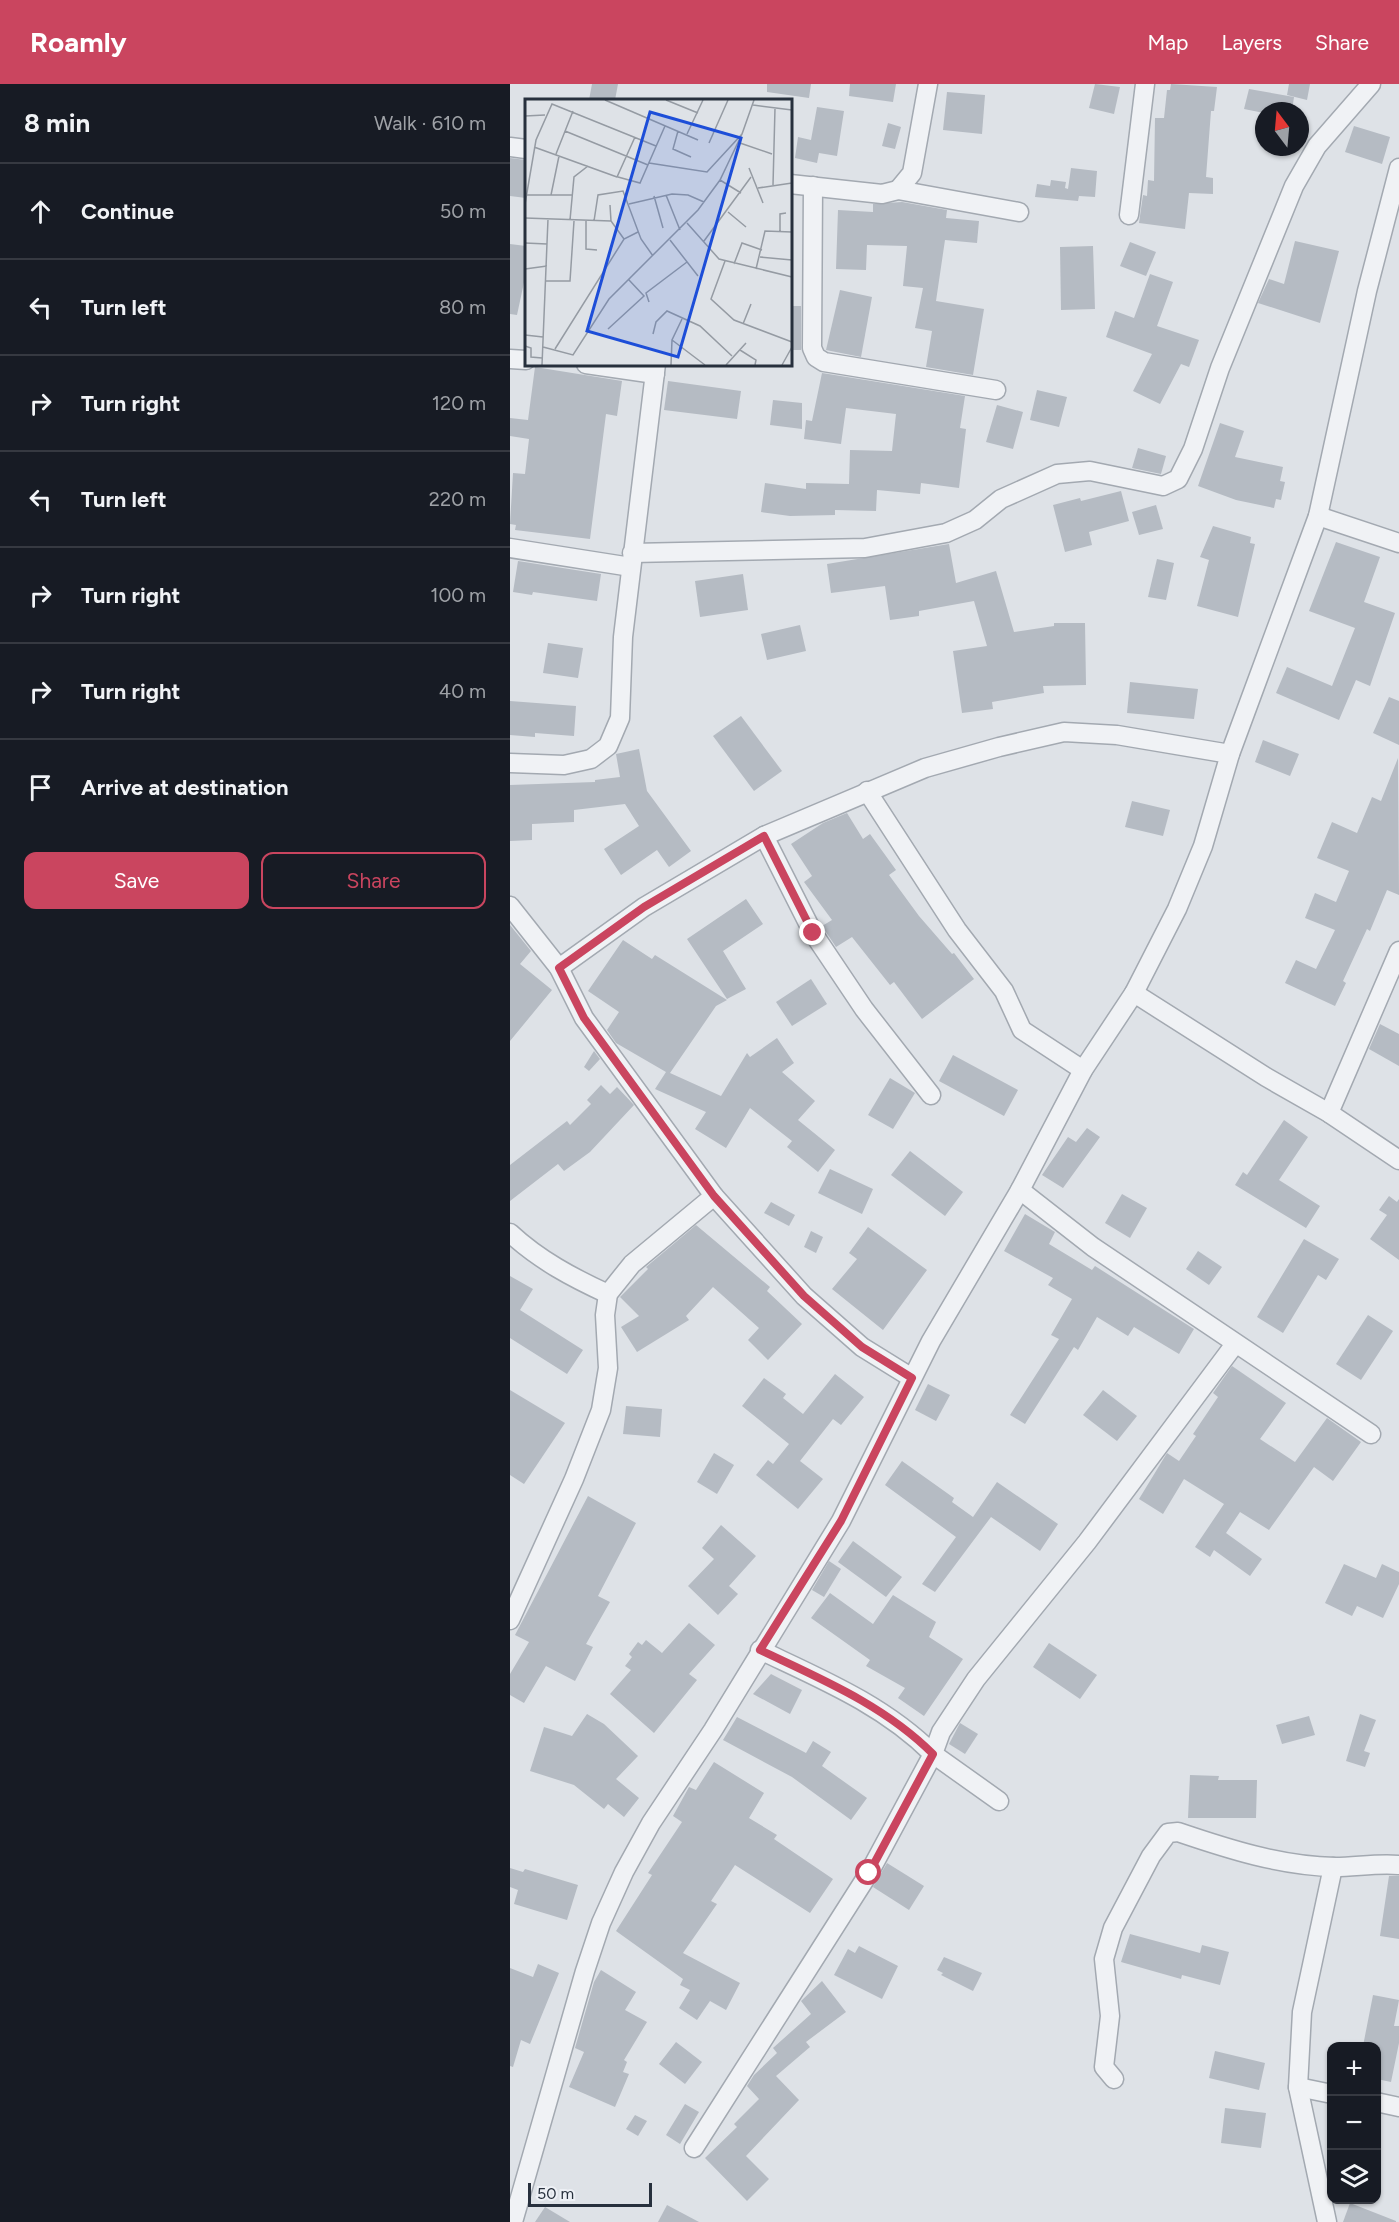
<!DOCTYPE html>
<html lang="en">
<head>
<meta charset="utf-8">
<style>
	:root { --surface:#171b24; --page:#20242c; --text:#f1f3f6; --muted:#9ea1a6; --line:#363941; --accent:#ca455f }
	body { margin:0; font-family:Figtree,sans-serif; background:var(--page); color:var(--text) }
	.controls { position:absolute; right:18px; bottom:18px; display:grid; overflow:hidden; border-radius:12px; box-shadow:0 2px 4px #0004 }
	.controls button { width:54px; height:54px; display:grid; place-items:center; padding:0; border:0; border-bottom:2px solid var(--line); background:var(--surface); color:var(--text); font:30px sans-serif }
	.compass { position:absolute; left:745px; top:18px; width:54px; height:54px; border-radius:50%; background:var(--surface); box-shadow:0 2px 4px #0004; rotate:344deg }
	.scale { position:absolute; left:18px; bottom:15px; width:124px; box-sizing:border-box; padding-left:6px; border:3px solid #27303d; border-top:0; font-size:16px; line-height:21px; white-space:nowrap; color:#27303d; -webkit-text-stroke:4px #edf0f5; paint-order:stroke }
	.stop { position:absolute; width:18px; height:18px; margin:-14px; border:4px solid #ca455f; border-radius:50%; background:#fff }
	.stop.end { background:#ca455f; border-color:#fff; box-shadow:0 2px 6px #0008 }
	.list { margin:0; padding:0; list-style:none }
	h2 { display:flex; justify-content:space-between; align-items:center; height:78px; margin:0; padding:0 24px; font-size:26px }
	h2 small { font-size:20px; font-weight:400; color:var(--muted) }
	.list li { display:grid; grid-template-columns:39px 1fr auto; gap:18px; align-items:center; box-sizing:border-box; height:96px; padding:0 24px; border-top:2px solid var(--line) }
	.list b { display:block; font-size:22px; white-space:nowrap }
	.list em { font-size:20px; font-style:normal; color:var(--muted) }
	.actions { display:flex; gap:12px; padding:18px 24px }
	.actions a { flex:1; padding:14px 0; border:2px solid var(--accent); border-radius:12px; text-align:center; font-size:21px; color:var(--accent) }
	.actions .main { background:var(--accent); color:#fff }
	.icon { flex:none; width:33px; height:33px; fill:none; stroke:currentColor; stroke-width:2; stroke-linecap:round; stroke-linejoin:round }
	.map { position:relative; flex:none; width:889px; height:2138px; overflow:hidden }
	header { display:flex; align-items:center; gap:36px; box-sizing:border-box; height:84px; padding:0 30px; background:var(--accent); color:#fff }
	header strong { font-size:28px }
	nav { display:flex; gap:33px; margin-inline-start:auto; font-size:21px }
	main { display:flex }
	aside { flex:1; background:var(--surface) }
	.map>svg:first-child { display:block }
	.building { fill:#b5bbc3 }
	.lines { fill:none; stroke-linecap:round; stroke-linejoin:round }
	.street-casing { stroke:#a3a9b1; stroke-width:21 }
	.street { stroke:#f0f2f5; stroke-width:18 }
	.route { stroke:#ca455f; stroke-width:8 }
	.inset-road { fill:none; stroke:#959ba3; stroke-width:1.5 }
	.view { fill:#1d4ed8; fill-opacity:0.15; stroke:#1d4ed8; stroke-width:3 }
	.inset-edge { fill:none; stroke:#27303d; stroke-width:3 }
</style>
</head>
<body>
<header>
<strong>Roamly</strong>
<nav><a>Map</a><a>Layers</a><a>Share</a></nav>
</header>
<main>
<aside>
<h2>8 min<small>Walk · 610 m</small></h2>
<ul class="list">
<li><svg class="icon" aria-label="ahead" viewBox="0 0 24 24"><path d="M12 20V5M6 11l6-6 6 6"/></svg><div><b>Continue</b></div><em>50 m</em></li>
<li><svg class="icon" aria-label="left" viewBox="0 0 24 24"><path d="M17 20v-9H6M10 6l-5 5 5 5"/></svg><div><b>Turn left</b></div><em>80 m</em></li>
<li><svg class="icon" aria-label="right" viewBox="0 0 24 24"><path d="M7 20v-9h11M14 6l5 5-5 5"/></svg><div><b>Turn right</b></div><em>120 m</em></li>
<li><svg class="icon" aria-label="left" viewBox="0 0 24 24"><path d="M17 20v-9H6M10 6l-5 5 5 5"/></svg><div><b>Turn left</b></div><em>220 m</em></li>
<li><svg class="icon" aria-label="right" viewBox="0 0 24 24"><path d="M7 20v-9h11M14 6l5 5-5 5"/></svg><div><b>Turn right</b></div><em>100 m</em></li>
<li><svg class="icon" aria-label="right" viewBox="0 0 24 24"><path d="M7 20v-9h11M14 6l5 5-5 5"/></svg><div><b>Turn right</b></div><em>40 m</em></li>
<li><svg class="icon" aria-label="arrive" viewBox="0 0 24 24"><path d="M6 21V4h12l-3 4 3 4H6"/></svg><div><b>Arrive at destination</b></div></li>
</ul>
<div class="actions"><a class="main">Save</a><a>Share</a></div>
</aside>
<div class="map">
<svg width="889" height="2138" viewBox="0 0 889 2138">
	<rect width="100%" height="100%" fill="#dee2e7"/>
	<g class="building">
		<polygon points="82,0 108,0 105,16 79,16"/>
		<polygon points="257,0 301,0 299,14 257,8"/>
		<polygon points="340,0 386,0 383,18 339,12"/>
		<polygon points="585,0 610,3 604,30 579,24"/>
		<polygon points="661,0 707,3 704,27 701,27 696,93 703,94 703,110 679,109 675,145 629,139 633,111 637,112 638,96 644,97 645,34 654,34 657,6 660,6"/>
		<polygon points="779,0 800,0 797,16 777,11"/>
		<polygon points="739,5 784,13 782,27 754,27 754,29 734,25"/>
		<polygon points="437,8 475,11 472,50 433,46"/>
		<polygon points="307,23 334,27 327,72 309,69 307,79 285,74 288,53 301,56"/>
		<polygon points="378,39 391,43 385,65 372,62"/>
		<polygon points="844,42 880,53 872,80 835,68"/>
		<polygon points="0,74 16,76 16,114 0,112"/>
		<polygon points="561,84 587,87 585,113 569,112 568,117 525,113 527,100 540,102 541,96 556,98 555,104 558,105"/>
		<polygon points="392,118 437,126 436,134 469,137 467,159 435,156 426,217 474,225 463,291 416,283 422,247 405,244 413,204 393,202 397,162 357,161 356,186 326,185 328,126 363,128 363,120"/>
		<polygon points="785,157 829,167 810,239 748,219 759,195 774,200"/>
		<polygon points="620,158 646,168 636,192 610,182"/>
		<polygon points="0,160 16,162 16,189 7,231 0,230"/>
		<polygon points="583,162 585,225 551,226 550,163"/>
		<polygon points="640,190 663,198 647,242 689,256 679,283 671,280 650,320 623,307 642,270 596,253 605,227 624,234"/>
		<polygon points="330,206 362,213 351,273 316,266"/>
		<rect x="280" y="222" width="11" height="44"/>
		<polygon points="25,283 112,297 107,332 96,330 80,455 5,446 6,441 0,440 3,389 15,390 19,355 0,352 0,334 18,336"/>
		<polygon points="312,289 455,312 450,344 456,345 449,404 411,399 410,410 367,406 366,427 325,426 325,431 280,432 251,428 255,399 296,405 296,399 339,400 340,366 382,367 386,330 336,324 331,360 294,355 296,336 302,337"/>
		<polygon points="158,297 231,307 227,335 154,326"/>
		<polygon points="527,306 557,313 549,343 520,336"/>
		<polygon points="263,316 292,319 292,345 260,341"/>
		<polygon points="487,321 513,328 503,365 476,358"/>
		<polygon points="710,339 734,347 725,373 773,383 770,397 775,398 771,416 766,415 764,424 726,416 688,402"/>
		<polygon points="628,364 656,372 651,390 622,384"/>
		<polygon points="611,407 619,437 579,448 582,461 555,468 543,421 570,414 571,417"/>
		<polygon points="646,421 653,445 629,451 622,428"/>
		<polygon points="703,442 741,453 740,459 745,460 728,533 687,522 699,476 690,473"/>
		<polygon points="826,458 870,473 854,518 885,529 860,602 846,596 829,636 766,609 777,583 822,602 845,544 799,527"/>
		<polygon points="439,460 446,499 486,487 504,548 544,542 544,539 575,539 576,601 533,602 534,609 482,618 483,625 452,629 443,567 477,562 464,517 409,527 409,532 380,536 375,502 321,509 317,480"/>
		<polygon points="647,475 664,479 656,516 638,513"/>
		<polygon points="8,477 91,490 87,517 23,508 22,511 3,508"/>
		<polygon points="233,490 238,526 190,533 185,497"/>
		<polygon points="290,541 296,567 257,576 251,550"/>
		<polygon points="38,559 73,564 68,594 33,589"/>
		<polygon points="620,598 688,605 684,635 617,629"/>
		<polygon points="879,613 889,617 889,661 863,649"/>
		<polygon points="0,617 66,622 64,652 25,649 25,653 0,651"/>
		<polygon points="231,632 272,687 244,707 203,652"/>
		<polygon points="753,656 789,670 780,692 745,678"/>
		<polygon points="129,665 137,707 181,767 159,783 147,766 111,791 94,765 129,742 115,720 64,726 64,738 22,740 22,756 0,757 0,701 85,698 85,696 110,693 106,670"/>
		<polygon points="888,674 889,811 877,806 860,847 857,845 833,897 836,899 825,922 775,899 786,876 806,885 825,846 795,834 805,809 826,818 839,787 807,774 822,738 847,749 862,713 871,717"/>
		<polygon points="622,717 660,726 653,752 615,743"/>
		<polygon points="337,729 353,755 360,750 386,786 379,791 409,832 442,870 444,869 464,895 412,935 384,898 380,901 342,853 326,863 312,842 322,836 294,798 302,792 281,760 313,739"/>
		<polygon points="236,815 253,840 213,867 236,905 217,915 177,855"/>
		<polygon points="0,841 21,867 10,880 42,906 0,957"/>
		<polygon points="113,856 142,875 145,871 217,916 206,922 160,989 211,1012 237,969 240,973 267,954 284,979 272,988 305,1017 288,1036 325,1066 308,1088 277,1063 282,1057 240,1024 216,1064 185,1045 196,1028 145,1005 156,988 106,959 97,946 109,928 78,907"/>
		<polygon points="301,895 317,920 282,942 266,918"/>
		<polygon points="870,940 889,950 889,982 859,965"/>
		<polygon points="84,967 90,975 79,987 74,983"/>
		<polygon points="443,971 508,1006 494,1032 429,997"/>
		<polygon points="380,994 405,1009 383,1045 358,1031"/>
		<polygon points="91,1001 100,1010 107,1003 124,1021 80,1068 54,1087 48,1080 0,1117 0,1081 57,1037 60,1041 81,1020 77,1016"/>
		<polygon points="774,1036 798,1053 769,1096 810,1122 796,1144 725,1101 733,1088 737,1091"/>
		<polygon points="577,1044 590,1053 553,1104 532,1091 558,1053 566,1058"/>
		<polygon points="400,1067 453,1108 435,1132 381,1091"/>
		<polygon points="320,1085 363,1105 352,1130 308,1109"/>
		<polygon points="612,1110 637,1124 620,1154 595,1139"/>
		<polygon points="879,1112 887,1118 889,1115 889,1176 860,1155 877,1131 869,1126"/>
		<polygon points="261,1118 285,1131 279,1142 254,1129"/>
		<polygon points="515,1130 545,1148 539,1160 582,1186 585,1182 684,1245 669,1270 624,1243 618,1252 587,1233 568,1266 564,1263 515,1340 500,1331 549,1255 541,1251 562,1215 538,1201 543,1194 494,1167"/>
		<polygon points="186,1141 260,1203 257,1207 292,1240 258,1276 238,1256 249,1244 203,1203 176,1232 179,1236 127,1268 111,1243 129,1232 110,1213 138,1185 136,1183"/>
		<polygon points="358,1143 417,1186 373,1246 322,1205 347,1175 339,1169"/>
		<polygon points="301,1147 313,1153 306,1169 294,1163"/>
		<polygon points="794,1155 829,1175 816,1196 808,1191 773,1249 747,1233"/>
		<polygon points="688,1167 712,1183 699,1201 676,1185"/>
		<polygon points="0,1192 23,1205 10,1226 73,1266 57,1290 0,1254"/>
		<polygon points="858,1231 883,1247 851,1296 826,1280"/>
		<polygon points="722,1282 776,1319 750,1355 785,1378 817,1334 851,1358 823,1397 804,1383 759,1446 730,1428 716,1449 752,1475 740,1492 704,1466 700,1473 685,1463 714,1420 674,1395 653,1430 629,1415 657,1369 669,1377 686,1352 683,1350 708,1313 703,1309"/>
		<polygon points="325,1290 354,1313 331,1341 323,1335 290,1377 313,1395 288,1425 246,1391 258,1376 263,1380 279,1360 232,1322 254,1294 276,1310 273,1314 293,1330"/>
		<polygon points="418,1300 440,1311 426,1337 405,1326"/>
		<polygon points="0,1306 55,1339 14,1400 0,1391"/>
		<polygon points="593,1306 627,1332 607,1357 573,1331"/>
		<polygon points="116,1322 152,1325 150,1353 113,1350"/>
		<polygon points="204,1369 224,1381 207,1410 187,1398"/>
		<polygon points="392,1377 444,1414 442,1418 463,1433 487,1398 548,1440 530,1467 481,1433 425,1508 412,1500 446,1453 375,1401"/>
		<polygon points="78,1412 126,1439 88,1512 100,1518 76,1560 83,1563 65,1597 36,1582 14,1619 0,1611 0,1590 19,1558 5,1551"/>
		<polygon points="211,1441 246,1472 219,1502 228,1510 208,1531 178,1502 204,1475 192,1464"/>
		<polygon points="343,1457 392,1493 376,1513 328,1478"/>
		<polygon points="319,1477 331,1485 314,1513 302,1506"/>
		<polygon points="834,1480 866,1494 872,1480 889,1488 889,1500 873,1534 847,1522 842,1532 815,1519"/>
		<polygon points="320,1509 363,1540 383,1511 426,1538 419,1553 453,1575 414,1632 388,1614 395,1604 356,1582 360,1576 301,1534"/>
		<polygon points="179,1539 205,1561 179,1590 187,1596 144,1649 100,1610 121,1586 115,1582 122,1573 119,1570 128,1558 132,1561 136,1556 152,1569"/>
		<polygon points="539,1559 587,1591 570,1615 523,1583"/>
		<polygon points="261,1590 292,1606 280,1630 243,1610"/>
		<polygon points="77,1630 94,1640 128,1672 106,1695 129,1714 114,1733 98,1720 94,1725 64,1701 20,1687 34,1643 62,1652"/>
		<polygon points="850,1630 866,1636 854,1667 860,1669 855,1683 836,1677"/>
		<polygon points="799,1632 805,1651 772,1660 766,1641"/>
		<polygon points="227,1633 296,1669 303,1657 321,1668 312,1682 357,1714 341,1736 282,1693 213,1656"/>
		<polygon points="450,1639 468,1650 455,1670 439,1660"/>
		<polygon points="204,1678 254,1709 239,1734 267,1751 264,1755 323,1795 300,1829 225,1781 201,1817 207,1820 173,1869 230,1899 216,1926 200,1917 187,1936 169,1924 180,1906 170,1901 173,1895 106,1847 142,1791 138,1789 172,1738 163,1732 179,1703 186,1706"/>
		<polygon points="680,1691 709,1692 708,1696 747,1696 746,1734 678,1734"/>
		<polygon points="377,1779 414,1802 399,1826 363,1803"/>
		<polygon points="0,1784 13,1788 15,1785 68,1801 57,1836 4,1820 8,1806 0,1803"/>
		<polygon points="879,1792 889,1792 889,1855 870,1852"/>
		<polygon points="620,1850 690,1869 692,1861 719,1868 710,1901 672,1891 671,1895 611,1878"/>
		<polygon points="349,1862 388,1882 372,1915 324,1891 338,1865 345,1869"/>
		<polygon points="434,1873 472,1889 463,1907 431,1891 433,1889 427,1886"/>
		<polygon points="28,1880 49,1889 20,1960 11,1956 3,1983 0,1982 0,1884 23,1893"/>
		<polygon points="91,1886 126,1908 115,1926 137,1938 114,1976 117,1978 113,1988 119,1990 105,2023 59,2003 74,1968 65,1964 84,1898"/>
		<polygon points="312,1897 336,1928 296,1958 300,1963 266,1992 289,2016 236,2072 259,2095 237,2117 195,2074 227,2043 224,2040 249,2015 237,2002 244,1991 267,1969 263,1964 301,1930 291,1917"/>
		<polygon points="863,1911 889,1916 884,1942 889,1942 889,1959 881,1998 867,1995 867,1962 853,1962"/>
		<polygon points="166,1958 192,1978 175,2000 149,1980"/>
		<polygon points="705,1967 755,1979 749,2006 699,1994"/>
		<polygon points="175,2020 189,2028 170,2060 156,2051"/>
		<polygon points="715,2024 756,2029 751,2064 711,2059"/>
		<polygon points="125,2031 137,2037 128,2052 116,2045"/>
		<polygon points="840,2119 886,2137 886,2138 833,2138"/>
		<polygon points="157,2121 189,2138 148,2138"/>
		<polygon points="35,2123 60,2138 25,2138"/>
	</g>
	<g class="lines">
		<defs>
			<g id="street">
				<polyline points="0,63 16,65"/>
				<polyline points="280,100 372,110 388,106 509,128"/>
				<polyline points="303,102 302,264 306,273 314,278 486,306"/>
				<polyline points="388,106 402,89 418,0"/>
				<polyline points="619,131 635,0"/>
				<polyline points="0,275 16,276"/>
				<polyline points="76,280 145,290"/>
				<polyline points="808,432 889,459"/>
				<polyline points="0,464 121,483"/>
				<polyline points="122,469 355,464 436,449 465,436 491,415 547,390 580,387 653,402 668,395 683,365 710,284 784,102 807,62 861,0"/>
				<polyline points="0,679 54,681 81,675 98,662 110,634 113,553 146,280"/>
				<polyline points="357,707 447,846 494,907 512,946 573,986"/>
				<polyline points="254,752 303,849 354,925 421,1011"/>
				<polyline points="0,822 49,884 74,934 204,1112 294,1212 352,1263 402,1294"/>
				<polyline points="49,884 134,823 254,752 415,684 489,663 554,648 607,651 720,670"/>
				<polyline points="624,909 756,993 819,1029 889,1076"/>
				<polyline points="819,1029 889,867"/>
				<polyline points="510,1106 583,1163 861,1350"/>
				<path d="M0,1149C29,1176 63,1194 98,1210"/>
				<polyline points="0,1536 64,1395 91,1326 98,1284 95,1231 98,1210 122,1180 204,1112"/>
				<polyline points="489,1717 423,1670 431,1648 466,1595 577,1458 725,1260"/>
				<path d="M604,1995L594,1983L600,1932L594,1875L603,1844L641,1772L658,1749L668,1748C718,1765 771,1782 825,1783C846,1783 867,1779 889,1781"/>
				<polyline points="788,2003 822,2010"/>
				<polyline points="866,2018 889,2023"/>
				<path d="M184,2064L359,1789L423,1670C374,1621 311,1595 250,1566"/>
				<polyline points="3,2138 75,1887 91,1839 114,1788 141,1739 203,1646 331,1437 421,1257 510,1106 573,986 624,909 667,825 693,762 720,670 808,432 857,207 889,84"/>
				<polyline points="817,2138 788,2003 792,1928 823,1783"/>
			</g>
		</defs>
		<use href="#street" class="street-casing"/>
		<use href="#street" class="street"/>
	</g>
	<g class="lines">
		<path class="route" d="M303,849L254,752L134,823L49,884L74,934L204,1112L294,1212L352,1263L402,1294L331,1437L250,1566C311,1595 374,1621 423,1670L359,1789"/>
	</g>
	<g transform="translate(15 15)">
		<rect width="267" height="267" fill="#dee2e7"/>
		<path class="inset-road" d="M80,1L173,41M141,1L173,14M228,6L267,11M0,17L20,16M40,32L123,66M153,32L148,50L166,58M162,35L178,1M184,44L203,1M215,44L247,55M9,48L92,78L110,38M31,55L48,12M124,64L182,73L217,35L229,1M224,69L238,104M93,78L115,84L140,27M195,81L216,94M248,86L250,9M233,89L267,84M1,96H47M26,96L34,57M141,96L155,131M129,97L138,129M0,105L11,41L27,5L131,47M104,105L147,95L163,96L179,103M85,106L86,122L99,140M203,113L221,128M0,119L86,122M45,121L49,78L63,67M61,121V150L72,151M69,122L73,96L98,92L116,140L128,157M162,124L194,160L267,178M255,133V115L261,114M145,141L173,177M179,142L226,78M0,144L22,145M235,158L267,161M200,162L186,200L209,221L267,243M209,165L217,144L237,151M0,170L22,167M231,170L240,132L267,133M21,182H45L49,122M124,203L121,194L162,163M218,225L226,205M83,230L119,197L104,181M128,235L131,223L142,212L175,227L207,257M0,236L18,238M147,241L180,266M0,247L6,249V258L17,259M18,248L48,256L84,200L173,111L195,81L217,35M30,250L99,140L113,133M215,251L231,261L230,266M17,266L23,120M146,266L147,241L157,220M201,266L221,244M257,266L267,248"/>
		<path class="view" d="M125,13L216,39L153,258L62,232Z"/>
		<rect width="267" height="267" class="inset-edge"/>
	</g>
</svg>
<div class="controls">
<button>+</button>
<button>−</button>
<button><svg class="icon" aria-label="layers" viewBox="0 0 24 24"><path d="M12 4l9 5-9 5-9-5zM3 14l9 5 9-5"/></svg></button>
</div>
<svg class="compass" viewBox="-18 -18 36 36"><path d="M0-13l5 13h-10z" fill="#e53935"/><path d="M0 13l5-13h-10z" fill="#9ea1a6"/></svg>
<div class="scale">50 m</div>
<div class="stop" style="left:359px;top:1789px"></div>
<div class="stop end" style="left:303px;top:849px"></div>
</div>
</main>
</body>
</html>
